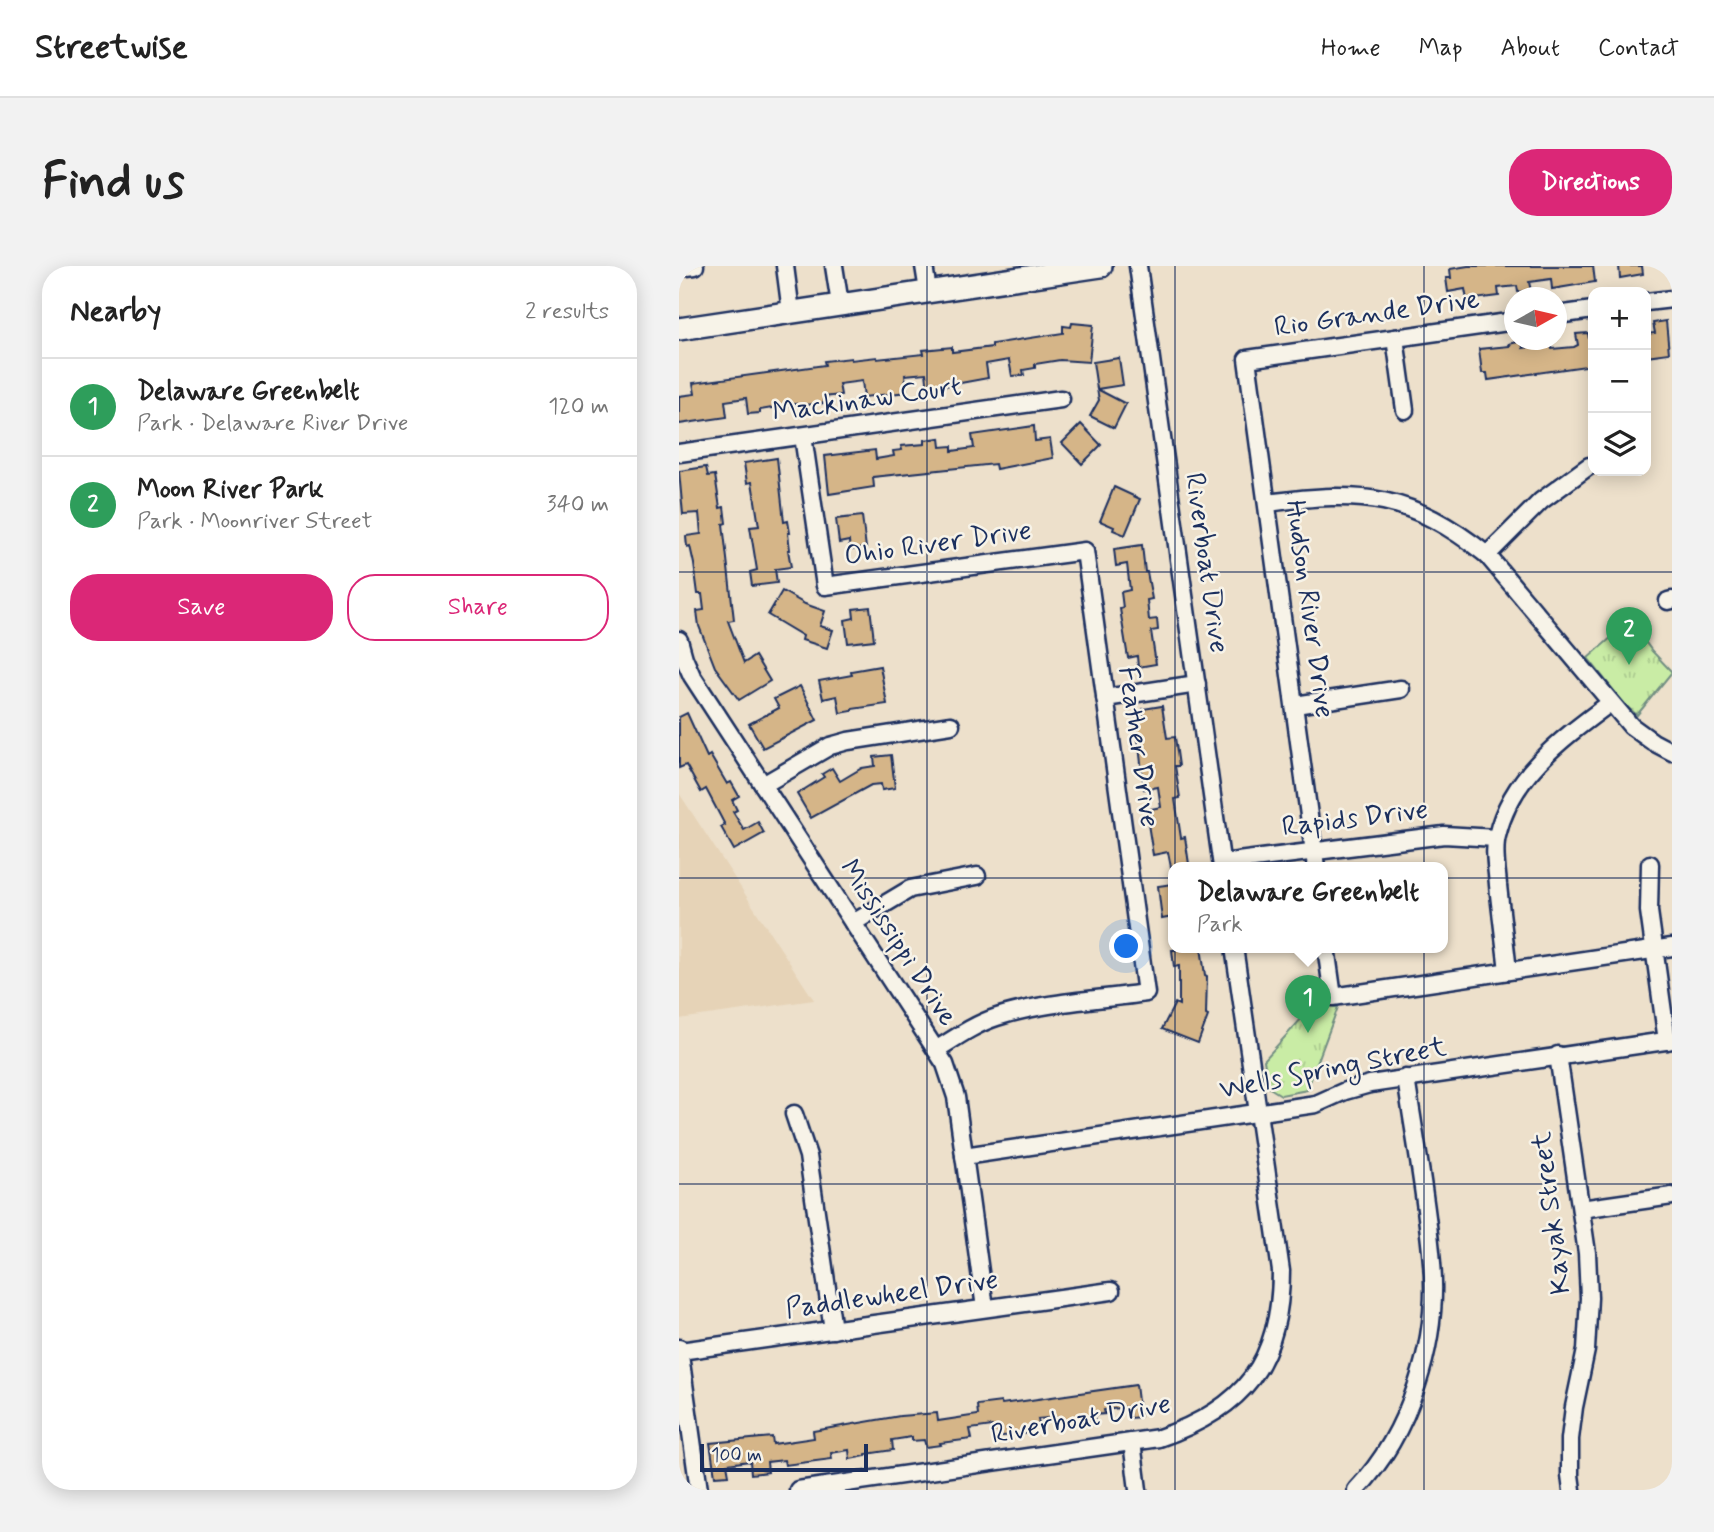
<!DOCTYPE html>
<html lang="en">
<head>
<meta charset="utf-8">
<style>
	:root { --surface:#fff; --page:#f2f2f2; --text:#222; --muted:#767676; --line:#e0e0e0; --accent:#db2777 }
	body { margin:0; font-family:Mynerve,sans-serif; background:var(--page); color:var(--text) }
	.controls { position:absolute; right:21px; top:21px; display:grid; overflow:hidden; border-radius:14px; box-shadow:0 4px 18px #0003 }
	.controls button { width:63px; height:63px; display:grid; place-items:center; padding:0; border:0; border-bottom:2px solid var(--line); background:var(--surface); color:var(--text); font:35px sans-serif }
	.compass { position:absolute; left:825px; top:21px; width:63px; height:63px; border-radius:50%; background:var(--surface); box-shadow:0 4px 18px #0003; rotate:82deg }
	.scale { position:absolute; left:21px; bottom:18px; width:168px; box-sizing:border-box; padding-left:7px; border:4px solid #1b2f5e; border-top:0; font-size:19px; line-height:24px; white-space:nowrap; color:#1b2f5e; -webkit-text-stroke:5px #f7f3e8; paint-order:stroke }
	.you { position:absolute; left:448px; top:681px; width:24px; height:24px; margin:-18px; border:5px solid #fff; border-radius:50%; background:#1a73e8; box-shadow:0 0 0 10px #1a73e833 }
	.badge { display:grid; place-items:center; width:46px; height:46px; border-radius:50%; background:var(--accent); color:#fff; font-size:23px; font-weight:700 }
	.pin { position:absolute; translate:-50% -58px; filter:drop-shadow(0 2px 4px #0008) }
	.pin::after { content:''; position:absolute; top:37px; width:24px; height:21px; background:inherit; clip-path:polygon(0 0,100% 0,50% 100%) }
	.popup { position:absolute; left:489px; top:596px; width:280px; height:91px; box-sizing:border-box; display:grid; place-content:center; border-radius:14px; background:var(--surface); filter:drop-shadow(0 2px 5px #0005); font-size:23px; white-space:nowrap; color:var(--muted) }
	.popup b { font-size:26px; color:var(--text) }
	.popup::after { content:''; position:absolute; left:50%; top:100%; margin-left:-14px; border:14px solid transparent; border-top-color:var(--surface) }
	.list { margin:0; padding:0; list-style:none }
	h2 { display:flex; justify-content:space-between; align-items:center; height:91px; margin:0; padding:0 28px; font-size:30px }
	h2 small { font-size:23px; font-weight:400; color:var(--muted) }
	.list li { display:grid; grid-template-columns:46px 1fr auto; gap:21px; align-items:center; box-sizing:border-box; height:98px; padding:0 28px; border-top:2px solid var(--line) }
	.list b { display:block; font-size:26px; white-space:nowrap }
	.list p { margin:0; font-size:23px; white-space:nowrap; color:var(--muted) }
	.list em { font-size:23px; font-style:normal; color:var(--muted) }
	.actions { display:flex; gap:14px; padding:21px 28px }
	.actions a { flex:1; padding:16px 0; border:2px solid var(--accent); border-radius:28px; text-align:center; font-size:24px; color:var(--accent) }
	.actions .main { background:var(--accent); color:#fff }
	.icon { flex:none; width:38px; height:38px; fill:none; stroke:currentColor; stroke-width:2; stroke-linecap:round; stroke-linejoin:round }
	.map { position:relative; flex:none; width:993px; height:1224px; overflow:hidden; border-radius:28px }
	header { display:flex; align-items:center; gap:42px; box-sizing:border-box; height:98px; padding:0 35px; background:var(--surface); border-bottom:2px solid var(--line) }
	header strong { font-size:33px }
	nav { display:flex; gap:38px; margin-inline-start:auto; font-size:24px }
	.intro { display:flex; align-items:center; justify-content:space-between; box-sizing:border-box; height:168px; padding:0 42px }
	h1 { margin:0; font-size:49px }
	.button { padding:18px 32px; border-radius:28px; background:var(--accent); color:#fff; font-size:24px; font-weight:700 }
	main { display:flex; gap:42px; padding:0 42px }
	aside { flex:1; background:var(--surface); border-radius:28px; box-shadow:0 4px 18px #0003 }
	.map>svg:first-child { display:block }
	.built { fill:#e6d3b7 }
	.grass { fill:url(#grass-tufts); stroke:#728e82; stroke-width:2 }
	.building { fill:#d5b588; stroke:#1b2f5e; stroke-width:2 }
	.lines { fill:none; stroke-linecap:round; stroke-linejoin:round }
	.minor-casing { stroke:#1b2f5e; stroke-width:21 }
	.major-casing { stroke:#1b2f5e; stroke-width:26 }
	.minor { stroke:#f7f3e8; stroke-width:16 }
	.major { stroke:#f7f3e8; stroke-width:21 }
	.grid { fill:none; stroke:#1b2f5e; stroke-width:2; stroke-opacity:0.55 }
	.labels { text-anchor:middle; dominant-baseline:central; stroke-width:5; stroke-linejoin:round; paint-order:stroke }
	.street-label { font-size:28px; fill:#1b2f5e; stroke:#f7f3e8 }
</style>
</head>
<body>
<header>
<strong>Streetwise</strong>
<nav><a>Home</a><a>Map</a><a>About</a><a>Contact</a></nav>
</header>
<div class="intro"><h1>Find us</h1><a class="button">Directions</a></div>
<main>
<aside>
<h2>Nearby<small>2 results</small></h2>
<ul class="list">
<li><span class="badge" style="background:#2e9e5b">1</span><div><b>Delaware Greenbelt</b><p>Park · Delaware River Drive</p></div><em>120 m</em></li>
<li><span class="badge" style="background:#2e9e5b">2</span><div><b>Moon River Park</b><p>Park · Moonriver Street</p></div><em>340 m</em></li>
</ul>
<div class="actions"><a class="main">Save</a><a>Share</a></div>
</aside>
<div class="map">
<svg width="993" height="1224" viewBox="0 0 993 1224">
	<defs>
		<pattern id="grass-tufts" width="24" height="20" patternUnits="userSpaceOnUse" patternTransform="scale(1.75)"><rect width="24" height="20" fill="#c9eca5"/><path d="M3 7l-1-3M5 7V3M7 7l1-3M15 17l-1-3M17 17v-4M19 17l1-3" fill="none" stroke="#accb90"/></pattern>
	</defs>
	<rect width="100%" height="100%" fill="#ede0cb"/>
	<filter id="ink" filterUnits="userSpaceOnUse"><feTurbulence type="fractalNoise" baseFrequency=".0143" numOctaves="2"/><feDisplacementMap in="SourceGraphic" scale="14" xChannelSelector="R" yChannelSelector="G"/><feConvolveMatrix kernelMatrix="1 2 1 2 8 2 1 2 1" color-interpolation-filters="sRGB"/></filter>
	<g filter="url(#ink)">
		<polygon class="built" points="0,527 135,734 0,753"/>
		<g class="grass">
			<polygon points="951,355 973,385 993,406 958,449 947,440 909,392"/>
			<polygon points="642,731 652,740 659,741 628,824 602,829 589,821 585,794"/>
		</g>
		<g class="building">
			<polygon points="789,0 914,0 916,16 873,23 872,13 850,16 852,25 839,26 838,20 819,22 820,30 788,34 786,23 769,26 767,12 772,12 771,3"/>
			<polygon points="940,0 963,0 964,8 941,12"/>
			<polygon points="987,55 990,87 967,90 967,68 976,67 974,57"/>
			<polygon points="393,57 414,59 410,96 381,94 356,98 356,102 344,104 345,109 333,110 330,94 307,98 309,112 249,123 247,107 226,109 228,126 185,131 183,115 160,118 162,129 145,131 145,137 117,140 117,138 81,144 81,147 69,148 67,132 46,135 48,151 0,158 0,130 16,128 14,117 146,99 145,95 172,92 172,94 198,91 198,93 245,88 244,84 273,81 273,86 313,81 313,78 384,67 384,60 392,61"/>
			<polygon points="909,67 910,73 914,73 914,99 809,114 808,107 803,107 800,83 831,80 830,78 843,75 844,82 862,79 862,74 872,74 873,83 895,81 899,79 897,68"/>
			<polygon points="440,92 444,119 418,123 414,96"/>
			<polygon points="418,123 447,138 435,162 411,150 420,134"/>
			<polygon points="402,158 422,179 403,198 383,177"/>
			<polygon points="355,160 356,175 371,173 374,192 317,203 316,198 194,211 195,221 150,228 146,190 196,184 197,193 215,190 214,185 223,184 222,180 246,178 246,174 261,172 262,181 273,180 273,185 295,182 293,169"/>
			<polygon points="98,192 105,256 109,255 111,267 109,267 111,284 109,284 112,301 96,303 98,317 73,320 71,306 78,304 71,261 80,260 73,216 68,217 65,197"/>
			<polygon points="27,201 29,210 36,209 41,242 45,241 47,257 44,258 55,354 49,355 65,397 76,390 91,415 60,434 36,401 20,360 18,345 25,344 23,328 19,328 15,298 11,280 8,281 7,270 22,268 20,247 4,248 0,205"/>
			<polygon points="435,221 461,233 446,269 434,264 435,261 421,255"/>
			<polygon points="183,250 187,282 171,284 170,275 160,277 157,253"/>
			<polygon points="463,279 466,306 468,306 473,333 468,334 470,354 478,353 479,364 472,365 477,398 459,401 458,390 449,392 441,343 444,342 442,326 451,324 448,298 437,300 435,283"/>
			<polygon points="103,325 126,338 146,345 141,360 154,364 148,382 123,374 124,370 89,349"/>
			<polygon points="191,341 195,374 169,377 166,354 175,352 174,343"/>
			<polygon points="201,400 208,438 173,443 173,445 161,447 158,430 144,433 140,415 173,409 172,405"/>
			<polygon points="121,420 138,454 84,482 70,458 100,442 95,433"/>
			<polygon points="483,440 488,472 496,471 500,500 496,500 501,532 496,533 502,572 506,571 510,598 492,601 489,586 474,589 469,558 474,557 472,543 482,541 479,521 465,523 457,454 465,453 464,443"/>
			<polygon points="8,447 28,491 31,489 48,518 52,516 60,530 53,534 58,544 54,546 65,564 79,556 85,567 55,584 42,561 46,559 27,523 22,526 7,499 0,502 0,451"/>
			<polygon points="212,489 216,522 203,524 202,518 192,519 132,552 118,528 145,511 143,508 153,502 161,515 183,502 196,500 195,491"/>
			<polygon points="494,618 494,651 483,653 479,620"/>
			<polygon points="496,681 522,681 526,709 528,710 527,749 529,750 519,777 483,763 496,737 500,739 500,700 495,701 493,684 496,684"/>
			<polygon points="457,1119 461,1151 451,1152 449,1141 425,1144 426,1148 415,1149 416,1158 402,1160 401,1158 383,1160 382,1151 359,1153 360,1159 350,1160 351,1167 315,1171 313,1160 291,1163 293,1173 261,1177 262,1179 247,1181 245,1174 233,1175 233,1171 213,1174 214,1184 187,1188 187,1190 171,1193 170,1184 152,1187 153,1193 106,1199 105,1194 88,1196 89,1206 72,1208 71,1195 48,1198 50,1209 36,1210 31,1177 93,1171 94,1178 135,1172 134,1165 221,1150 258,1147 259,1155 299,1149 298,1139 322,1136 323,1138"/>
		</g>
		<g class="lines">
			<defs>
				<g id="minor">
					<polyline points="106,0 112,46"/>
					<polyline points="155,0 161,38"/>
					<polyline points="245,0 249,25"/>
					<polyline points="459,0 543,601"/>
					<polyline points="0,2 16,0"/>
					<polyline points="967,36 993,33"/>
					<polyline points="878,49 914,44"/>
					<polyline points="716,72 726,144"/>
					<path d="M124,170L146,320L406,285L467,727C419,734 364,736 318,751C296,758 276,772 257,784"/>
					<polyline points="0,187 382,133"/>
					<path d="M589,237C684,224 731,228 808,289L952,460L974,476L993,486"/>
					<polyline points="808,289 862,235 910,200"/>
					<polyline points="989,335 993,334"/>
					<polyline points="0,374 5,392 13,410 266,798 277,831 306,1042"/>
					<polyline points="426,432 518,418"/>
					<polyline points="616,439 722,423"/>
					<polyline points="84,519 151,480 169,475 272,459"/>
					<polyline points="543,597 765,569 817,572"/>
					<polyline points="971,598 970,645 988,775"/>
					<polyline points="637,601 568,93 836,55"/>
					<polyline points="174,657 231,623 298,610"/>
					<polyline points="647,681 654,731 993,681"/>
					<path d="M829,705C826,677 822,648 819,619C818,604 814,585 818,570C832,509 884,472 931,437"/>
					<polyline points="879,789 908,987 910,1032 907,1084 895,1141 891,1173 891,1209 893,1224"/>
					<polyline points="115,848 129,890 154,1064"/>
					<polyline points="285,890 637,838 666,825 691,818 993,774"/>
					<polyline points="902,943 993,930"/>
					<polyline points="0,1082 20,1224"/>
					<polyline points="1,1085 432,1025"/>
					<polyline points="453,1176 459,1224"/>
					<path d="M119,1224L480,1172C565,1143 602,1096 602,1005L555,681"/>
					<path d="M677,1224C731,1168 760,1075 753,997C748,935 736,873 727,812"/>
				</g>
				<polyline id="major" points="0,63 422,0"/>
			</defs>
			<use href="#minor" class="minor-casing"/>
			<use href="#major" class="major-casing"/>
			<use href="#minor" class="minor"/>
			<use href="#major" class="major"/>
		</g>
	</g>
	<path class="grid" d="M248,0V1224M496,0V1224M745,0V1224M0,306H993M0,612H993M0,918H993"/>
	<g class="labels">
		<g class="street-label">
			<text transform="translate(698 48) rotate(-8)">Rio Grande Drive</text>
			<text transform="translate(188 134) rotate(-8)">Mackinaw Court</text>
			<text transform="translate(259 278) rotate(-8)">Ohio River Drive</text>
			<text transform="translate(527 297) rotate(82)">Riverboat Drive</text>
			<text transform="translate(630 343) rotate(82)">Hudson River Drive</text>
			<text transform="translate(459 481) rotate(82)">Feather Drive</text>
			<text transform="translate(676 553) rotate(-7)">Rapids Drive</text>
			<text transform="translate(219 677) rotate(57)">Mississippi Drive</text>
			<text transform="translate(654 803) rotate(-11)">Wells Spring Street</text>
			<text transform="translate(873 947) rotate(-97)">Kayak Street</text>
			<text transform="translate(213 1029) rotate(-8)">Paddlewheel Drive</text>
			<text transform="translate(402 1154) rotate(-10)">Riverboat Drive</text>
		</g>
	</g>
</svg>
<div class="controls">
<button>+</button>
<button>−</button>
<button><svg class="icon" aria-label="layers" viewBox="0 0 24 24"><path d="M12 4l9 5-9 5-9-5zM3 14l9 5 9-5"/></svg></button>
</div>
<svg class="compass" viewBox="-18 -18 36 36"><path d="M0-13l5 13h-10z" fill="#e53935"/><path d="M0 13l5-13h-10z" fill="#767676"/></svg>
<div class="scale">100 m</div>
<div class="you"></div>
<div class="pin badge" style="left:629px;top:767px;background:#2e9e5b">1</div>
<div class="popup"><b>Delaware Greenbelt</b>Park</div>
<div class="pin badge" style="left:950px;top:399px;background:#2e9e5b">2</div>
</div>
</main>
</body>
</html>
